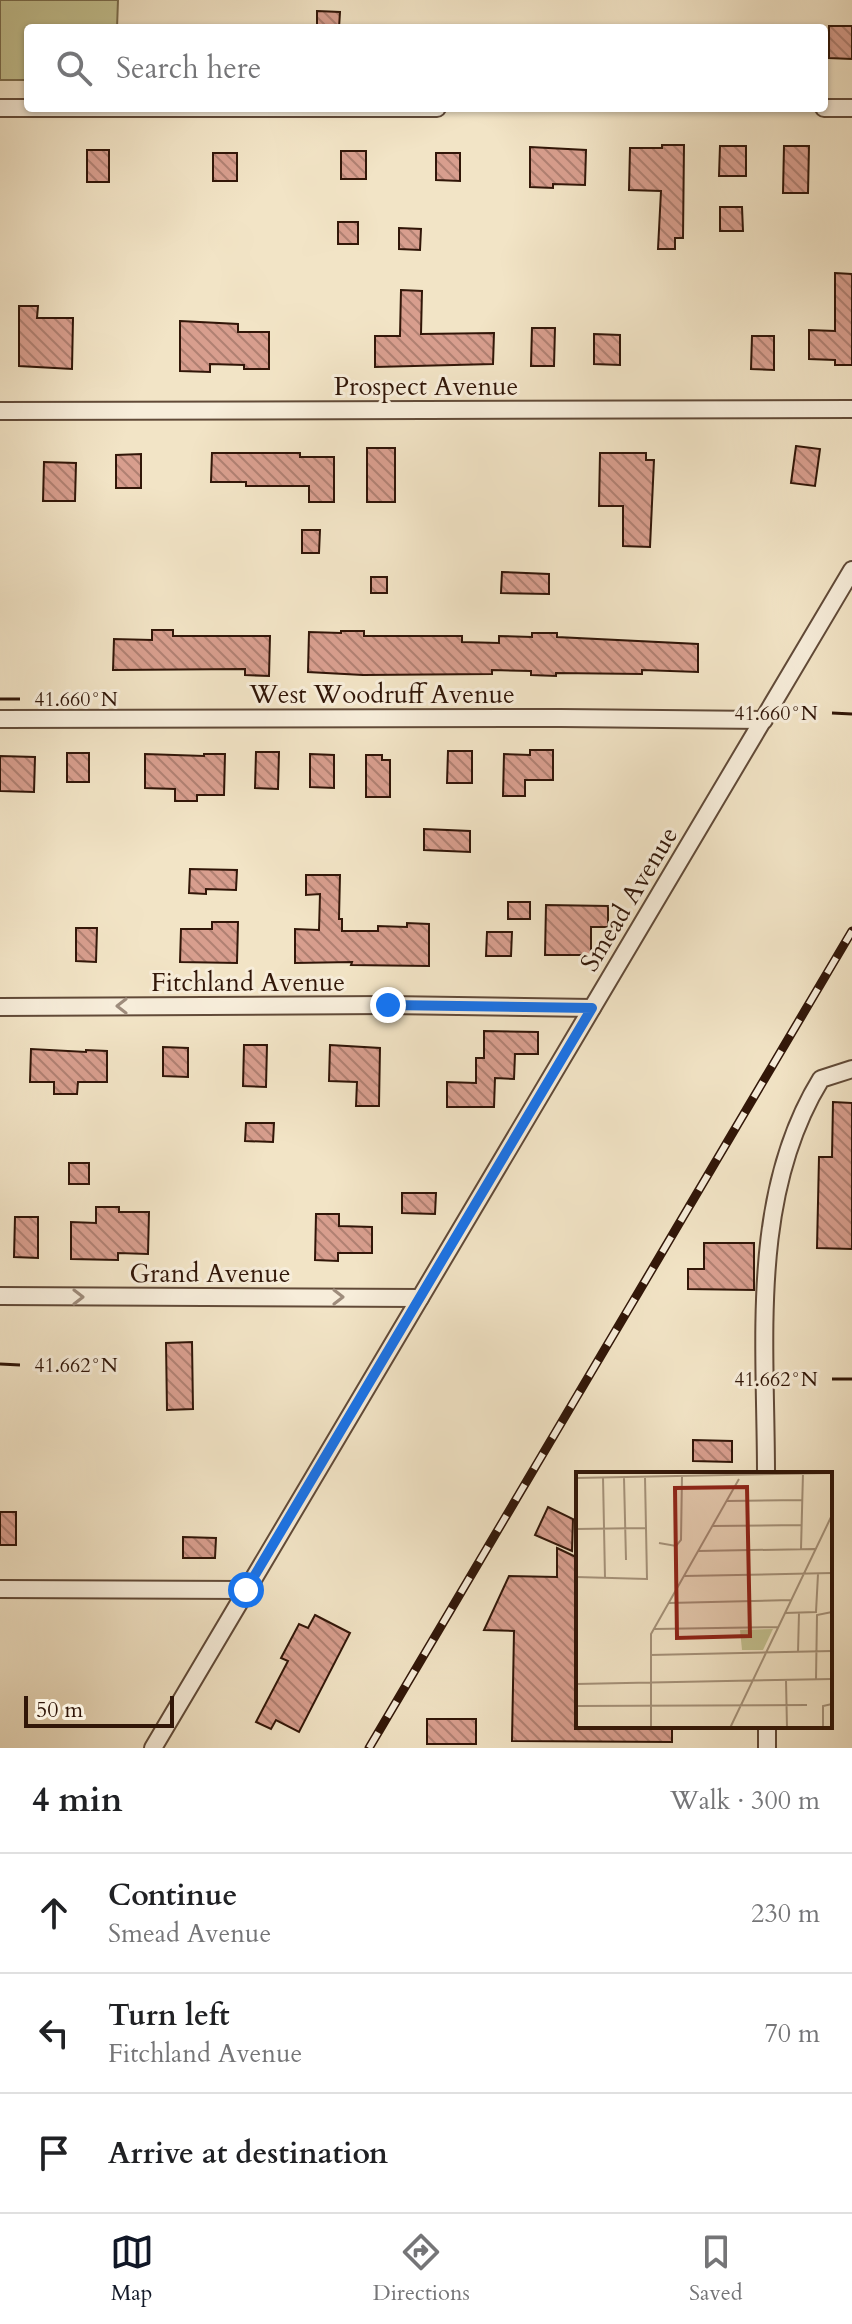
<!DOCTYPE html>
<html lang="en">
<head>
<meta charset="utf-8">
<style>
	:root { --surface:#fff; --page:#f2f2f2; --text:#202124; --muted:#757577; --line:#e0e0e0; --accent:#111827 }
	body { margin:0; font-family:Cardo,serif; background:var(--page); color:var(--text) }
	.scale { position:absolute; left:24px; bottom:20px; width:150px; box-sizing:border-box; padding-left:8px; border:4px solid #311608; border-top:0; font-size:22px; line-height:28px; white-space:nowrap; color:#311608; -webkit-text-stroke:6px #f7edda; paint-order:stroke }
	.stop { position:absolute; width:24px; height:24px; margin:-18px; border:6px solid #1a73e8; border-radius:50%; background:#fff }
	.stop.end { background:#1a73e8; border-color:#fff; box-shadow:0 2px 8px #0008 }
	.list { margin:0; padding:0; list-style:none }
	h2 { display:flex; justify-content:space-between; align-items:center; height:104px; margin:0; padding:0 32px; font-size:34px }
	h2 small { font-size:26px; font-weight:400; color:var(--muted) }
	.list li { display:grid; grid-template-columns:52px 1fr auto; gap:24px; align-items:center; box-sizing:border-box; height:120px; padding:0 32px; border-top:2px solid var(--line) }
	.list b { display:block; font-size:30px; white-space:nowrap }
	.list p { margin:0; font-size:26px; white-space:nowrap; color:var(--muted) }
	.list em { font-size:26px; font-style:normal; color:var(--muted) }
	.icon { flex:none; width:44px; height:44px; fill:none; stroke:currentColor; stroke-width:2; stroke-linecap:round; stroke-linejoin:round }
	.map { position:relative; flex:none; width:852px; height:1748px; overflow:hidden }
	.search { position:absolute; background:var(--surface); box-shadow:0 2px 6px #0004; left:24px; right:24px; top:24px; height:88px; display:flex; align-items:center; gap:20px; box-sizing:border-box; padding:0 28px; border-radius:8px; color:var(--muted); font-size:30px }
	.sheet { height:464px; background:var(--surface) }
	nav { display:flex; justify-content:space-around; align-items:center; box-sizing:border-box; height:112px; border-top:2px solid var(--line); background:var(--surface); font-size:22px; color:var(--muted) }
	nav a { display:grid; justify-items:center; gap:4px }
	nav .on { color:var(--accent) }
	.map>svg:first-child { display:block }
	.grass { fill:#c3c190; stroke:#7a6c4c; stroke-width:2 }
	.building { fill:url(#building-back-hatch); stroke:#311608; stroke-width:2 }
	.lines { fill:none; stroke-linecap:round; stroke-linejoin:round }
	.minor-casing { stroke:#614a38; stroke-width:20 }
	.minor { stroke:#f7edda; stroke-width:16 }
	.rail-casing { stroke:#311608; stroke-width:9 }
	.rail { stroke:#f7edda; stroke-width:6; stroke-dasharray:18; stroke-linecap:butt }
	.oneway { stroke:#9e8c7c }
	.route { stroke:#1a73e8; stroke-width:10 }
	.ticks { fill:none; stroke:#311608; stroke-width:3 }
	.labels { text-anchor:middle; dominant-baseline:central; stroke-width:6; stroke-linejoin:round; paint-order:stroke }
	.street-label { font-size:26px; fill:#311608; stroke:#f7edda }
	.inset-road { fill:none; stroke:#a5927a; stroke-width:2 }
	.view { fill:#8f2418; fill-opacity:0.15; stroke:#8f2418; stroke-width:4 }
	.inset-edge { fill:none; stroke:#311608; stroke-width:4 }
	.ticks-label { font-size:20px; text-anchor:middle; fill:#311608; stroke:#f7edda; stroke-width:6; stroke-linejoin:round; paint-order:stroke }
</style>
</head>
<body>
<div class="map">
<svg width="852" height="1748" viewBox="0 0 852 1748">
	<defs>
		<pattern id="building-back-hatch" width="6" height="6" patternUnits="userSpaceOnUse" patternTransform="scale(2)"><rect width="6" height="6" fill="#d89e8e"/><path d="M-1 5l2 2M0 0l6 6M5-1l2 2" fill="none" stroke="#b08072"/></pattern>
	</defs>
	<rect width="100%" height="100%" fill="#f2e4c6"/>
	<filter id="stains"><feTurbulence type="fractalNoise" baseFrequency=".0025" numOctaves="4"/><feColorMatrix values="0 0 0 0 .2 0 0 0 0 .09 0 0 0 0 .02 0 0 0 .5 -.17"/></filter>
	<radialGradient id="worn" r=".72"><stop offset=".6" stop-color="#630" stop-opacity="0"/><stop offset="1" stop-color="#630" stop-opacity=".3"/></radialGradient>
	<polygon class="grass" points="0,0 118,0 117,28 28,28 28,80 0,80"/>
	<g class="building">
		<polygon points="317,11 340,12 339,28 317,28"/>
		<polygon points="829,26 852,26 852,59 829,58"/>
		<polygon points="662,145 684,145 683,238 675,238 675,249 658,249 661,191 629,190 630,148 662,148"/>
		<polygon points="720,146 746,146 746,176 719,176"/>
		<polygon points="784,146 809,146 808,193 783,193"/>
		<polygon points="530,147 586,150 585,185 553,184 553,188 530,187"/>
		<rect x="87" y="150" width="22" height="32"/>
		<rect x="341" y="151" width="25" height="28"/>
		<rect x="213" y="153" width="24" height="28"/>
		<polygon points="436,153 460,153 460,181 436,180"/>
		<polygon points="720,207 742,207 743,231 720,231"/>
		<rect x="338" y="222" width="20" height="22"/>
		<polygon points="399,228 421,229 420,250 399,249"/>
		<polygon points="835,273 852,274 852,365 835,365 835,360 809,359 809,330 835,331"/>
		<polygon points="401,290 422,291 421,334 494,333 493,364 375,367 375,336 400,336"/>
		<polygon points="19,306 38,306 37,318 73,318 72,369 19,366"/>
		<polygon points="180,321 238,324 238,332 269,332 269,369 244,369 244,365 210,364 210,372 180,371"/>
		<polygon points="532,328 555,328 554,366 531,366"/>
		<polygon points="594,334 620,335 620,365 594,364"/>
		<polygon points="752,336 774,336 774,370 751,369"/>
		<polygon points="796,446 820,449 815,486 791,483"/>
		<rect x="367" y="448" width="28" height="54"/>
		<polygon points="212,453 300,453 300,457 334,457 334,502 309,502 309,486 246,486 246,482 211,482"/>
		<polygon points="600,453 646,453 646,460 654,460 650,547 623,546 623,506 599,506"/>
		<polygon points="141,454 141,488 116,488 116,455"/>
		<polygon points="44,462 76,463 75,501 43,501"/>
		<polygon points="302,530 320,530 319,553 302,553"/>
		<polygon points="502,572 549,574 549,594 501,593"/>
		<rect x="371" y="577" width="16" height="16"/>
		<polygon points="152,630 173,630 173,636 270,636 269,676 245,675 245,669 113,670 114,639 152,640"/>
		<polygon points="341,631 364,631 364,636 462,636 462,642 499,643 499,636 532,637 532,633 557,633 557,637 698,644 698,672 642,670 642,674 556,673 556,676 531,675 531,671 492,670 492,674 363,675 308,672 309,632 341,633"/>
		<polygon points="530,750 553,750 553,780 525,780 525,796 503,796 504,754 530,755"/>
		<polygon points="448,751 472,751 472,783 447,783"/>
		<polygon points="256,752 279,752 278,789 255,788"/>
		<rect x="67" y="753" width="22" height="29"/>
		<polygon points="145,754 204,756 204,754 225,754 224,795 197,795 197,801 175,801 175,789 145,788"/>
		<polygon points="310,754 334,755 334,788 310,787"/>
		<polygon points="366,755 382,755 382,760 390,760 390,797 366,797"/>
		<polygon points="0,756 35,757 34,792 0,791"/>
		<polygon points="424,829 470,831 470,852 424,850"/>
		<polygon points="190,869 237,870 236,890 206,889 206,894 189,893"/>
		<polygon points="306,875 340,875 339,919 342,919 342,931 378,931 378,926 407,927 407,923 429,924 429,966 351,965 352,962 295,963 295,929 319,930 320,894 306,895"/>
		<rect x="508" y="902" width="22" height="17"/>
		<polygon points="546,905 608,906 608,927 591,927 591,955 545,955"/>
		<polygon points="212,922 238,922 237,963 180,962 181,929 212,929"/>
		<polygon points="76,928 97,928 96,962 76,961"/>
		<polygon points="487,932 512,932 511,956 486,956"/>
		<polygon points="484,1031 538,1032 538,1054 515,1054 514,1079 495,1078 494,1107 447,1107 447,1082 476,1083 476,1058 484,1058"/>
		<polygon points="244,1045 267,1045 266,1087 243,1086"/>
		<polygon points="330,1045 380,1048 379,1106 356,1106 357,1082 329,1081"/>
		<polygon points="163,1047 188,1048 188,1077 163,1076"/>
		<polygon points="31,1049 86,1052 86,1050 107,1051 107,1082 78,1082 77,1094 54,1094 54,1082 30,1082"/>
		<polygon points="833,1102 852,1103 852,1249 817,1248 819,1157 832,1157"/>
		<polygon points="246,1123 274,1123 273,1142 245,1141"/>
		<rect x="69" y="1163" width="20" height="21"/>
		<polygon points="402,1193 436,1193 435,1214 402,1213"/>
		<polygon points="96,1207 119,1207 119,1212 149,1212 148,1254 118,1253 118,1260 71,1259 71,1222 96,1223"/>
		<polygon points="316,1214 339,1214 339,1226 372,1227 372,1253 338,1253 338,1261 315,1260"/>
		<polygon points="15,1217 38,1217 38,1258 14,1257"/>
		<polygon points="704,1243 754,1243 754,1290 688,1289 688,1269 704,1269"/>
		<polygon points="192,1342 193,1409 167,1410 166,1343"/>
		<polygon points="693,1440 732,1441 732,1462 693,1461"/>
		<polygon points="548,1507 573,1519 572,1551 535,1535"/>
		<rect x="0" y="1512" width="16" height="33"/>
		<polygon points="183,1537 216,1538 215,1558 183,1558"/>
		<polygon points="557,1548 578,1558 578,1726 672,1726 672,1742 512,1741 514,1631 484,1630 509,1576 557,1577"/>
		<polygon points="315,1615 350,1633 299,1732 276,1720 271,1729 256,1722 288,1661 281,1658 299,1624 308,1628"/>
		<rect x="427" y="1719" width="49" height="25"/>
	</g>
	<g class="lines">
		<defs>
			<g id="minor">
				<polyline points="0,108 437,108"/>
				<polyline points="824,108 852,108"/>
				<polyline points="0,411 852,409"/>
				<polyline points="0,719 561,718 764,720"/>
				<polyline points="0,1007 388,1005 592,1008"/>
				<polyline points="0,1296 420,1298"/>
				<path d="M766,1474C766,1342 749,1196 821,1079L852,1069"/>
				<polyline points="0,1589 246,1590"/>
				<polyline points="767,1726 767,1748"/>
				<polyline points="153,1748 852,570"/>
			</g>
		</defs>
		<use href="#minor" class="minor-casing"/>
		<use href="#minor" class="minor"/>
		<defs>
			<polyline id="rail" points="369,1748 852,931"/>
		</defs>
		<use href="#rail" class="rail-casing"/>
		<use href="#rail" class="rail"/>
	</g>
	<defs><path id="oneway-chevron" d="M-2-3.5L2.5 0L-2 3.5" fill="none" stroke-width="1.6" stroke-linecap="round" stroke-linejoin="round" transform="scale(2)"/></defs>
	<g class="oneway">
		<use href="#oneway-chevron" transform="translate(122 1006) rotate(180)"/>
		<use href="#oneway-chevron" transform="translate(78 1297)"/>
		<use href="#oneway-chevron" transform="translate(338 1297)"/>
	</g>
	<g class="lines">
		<polyline class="route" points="246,1590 592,1008 388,1005"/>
	</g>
	<path class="ticks" d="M0,699H20M832,713L852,714M0,1364L20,1365M832,1379H852"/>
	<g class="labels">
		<g class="street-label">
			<text x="426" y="386">Prospect Avenue</text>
			<text x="382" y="694">West Woodruff Avenue</text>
			<text transform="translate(629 899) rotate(-59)">Smead Avenue</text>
			<text x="248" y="982">Fitchland Avenue</text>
			<text x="210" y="1273">Grand Avenue</text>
		</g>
	</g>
	<g transform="translate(576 1472)">
		<rect width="256" height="256" fill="#f2e4c6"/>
		<path d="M197,157L187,178H166L164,158Z" fill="#c3c190"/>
		<path class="inset-road" d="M27,5L29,106M0,6L256,1M48,6L50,88M151,29L226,28M136,54L226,53M0,57L70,56M83,71L100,74L105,68L106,4M225,77L227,1M122,79L239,77M108,104L256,101M0,105L71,107L69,5M93,131L215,128M209,141L240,140L242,102M78,157L202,155M222,180L223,141M74,183L256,179M0,199L1,234M240,207L241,143L256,140M210,208L211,256M0,212L256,207M0,234L231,233M75,256V162L163,7M154,256L256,43M247,256V234L256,232"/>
		<path class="view" d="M171,15L174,164L101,166L99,16Z"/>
		<rect width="256" height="256" class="inset-edge"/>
	</g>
	<g class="ticks-label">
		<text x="76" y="706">41.660°N</text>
		<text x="776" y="720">41.660°N</text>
		<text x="76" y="1372">41.662°N</text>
		<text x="776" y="1386">41.662°N</text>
	</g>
	<rect width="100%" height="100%" filter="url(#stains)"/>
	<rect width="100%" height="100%" fill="url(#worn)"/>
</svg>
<div class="scale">50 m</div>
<div class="stop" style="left:246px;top:1590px"></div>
<div class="stop end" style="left:388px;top:1005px"></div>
<div class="search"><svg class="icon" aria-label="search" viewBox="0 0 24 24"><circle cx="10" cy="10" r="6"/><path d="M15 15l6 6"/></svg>Search here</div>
</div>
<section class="sheet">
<h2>4 min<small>Walk · 300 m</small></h2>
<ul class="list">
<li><svg class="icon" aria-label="ahead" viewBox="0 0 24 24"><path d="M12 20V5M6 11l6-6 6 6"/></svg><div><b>Continue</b><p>Smead Avenue</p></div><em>230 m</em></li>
<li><svg class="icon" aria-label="left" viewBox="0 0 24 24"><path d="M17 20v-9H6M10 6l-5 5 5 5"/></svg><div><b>Turn left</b><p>Fitchland Avenue</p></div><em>70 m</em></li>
<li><svg class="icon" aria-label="arrive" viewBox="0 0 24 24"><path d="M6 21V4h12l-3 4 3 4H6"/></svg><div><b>Arrive at destination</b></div></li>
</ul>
</section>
<nav>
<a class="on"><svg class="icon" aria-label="map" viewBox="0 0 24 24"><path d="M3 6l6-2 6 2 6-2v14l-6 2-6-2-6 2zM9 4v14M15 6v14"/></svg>Map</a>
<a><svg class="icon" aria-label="directions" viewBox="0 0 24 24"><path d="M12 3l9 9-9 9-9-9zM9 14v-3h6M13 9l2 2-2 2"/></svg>Directions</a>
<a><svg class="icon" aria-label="saved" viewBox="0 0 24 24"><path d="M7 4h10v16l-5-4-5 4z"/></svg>Saved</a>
</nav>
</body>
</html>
